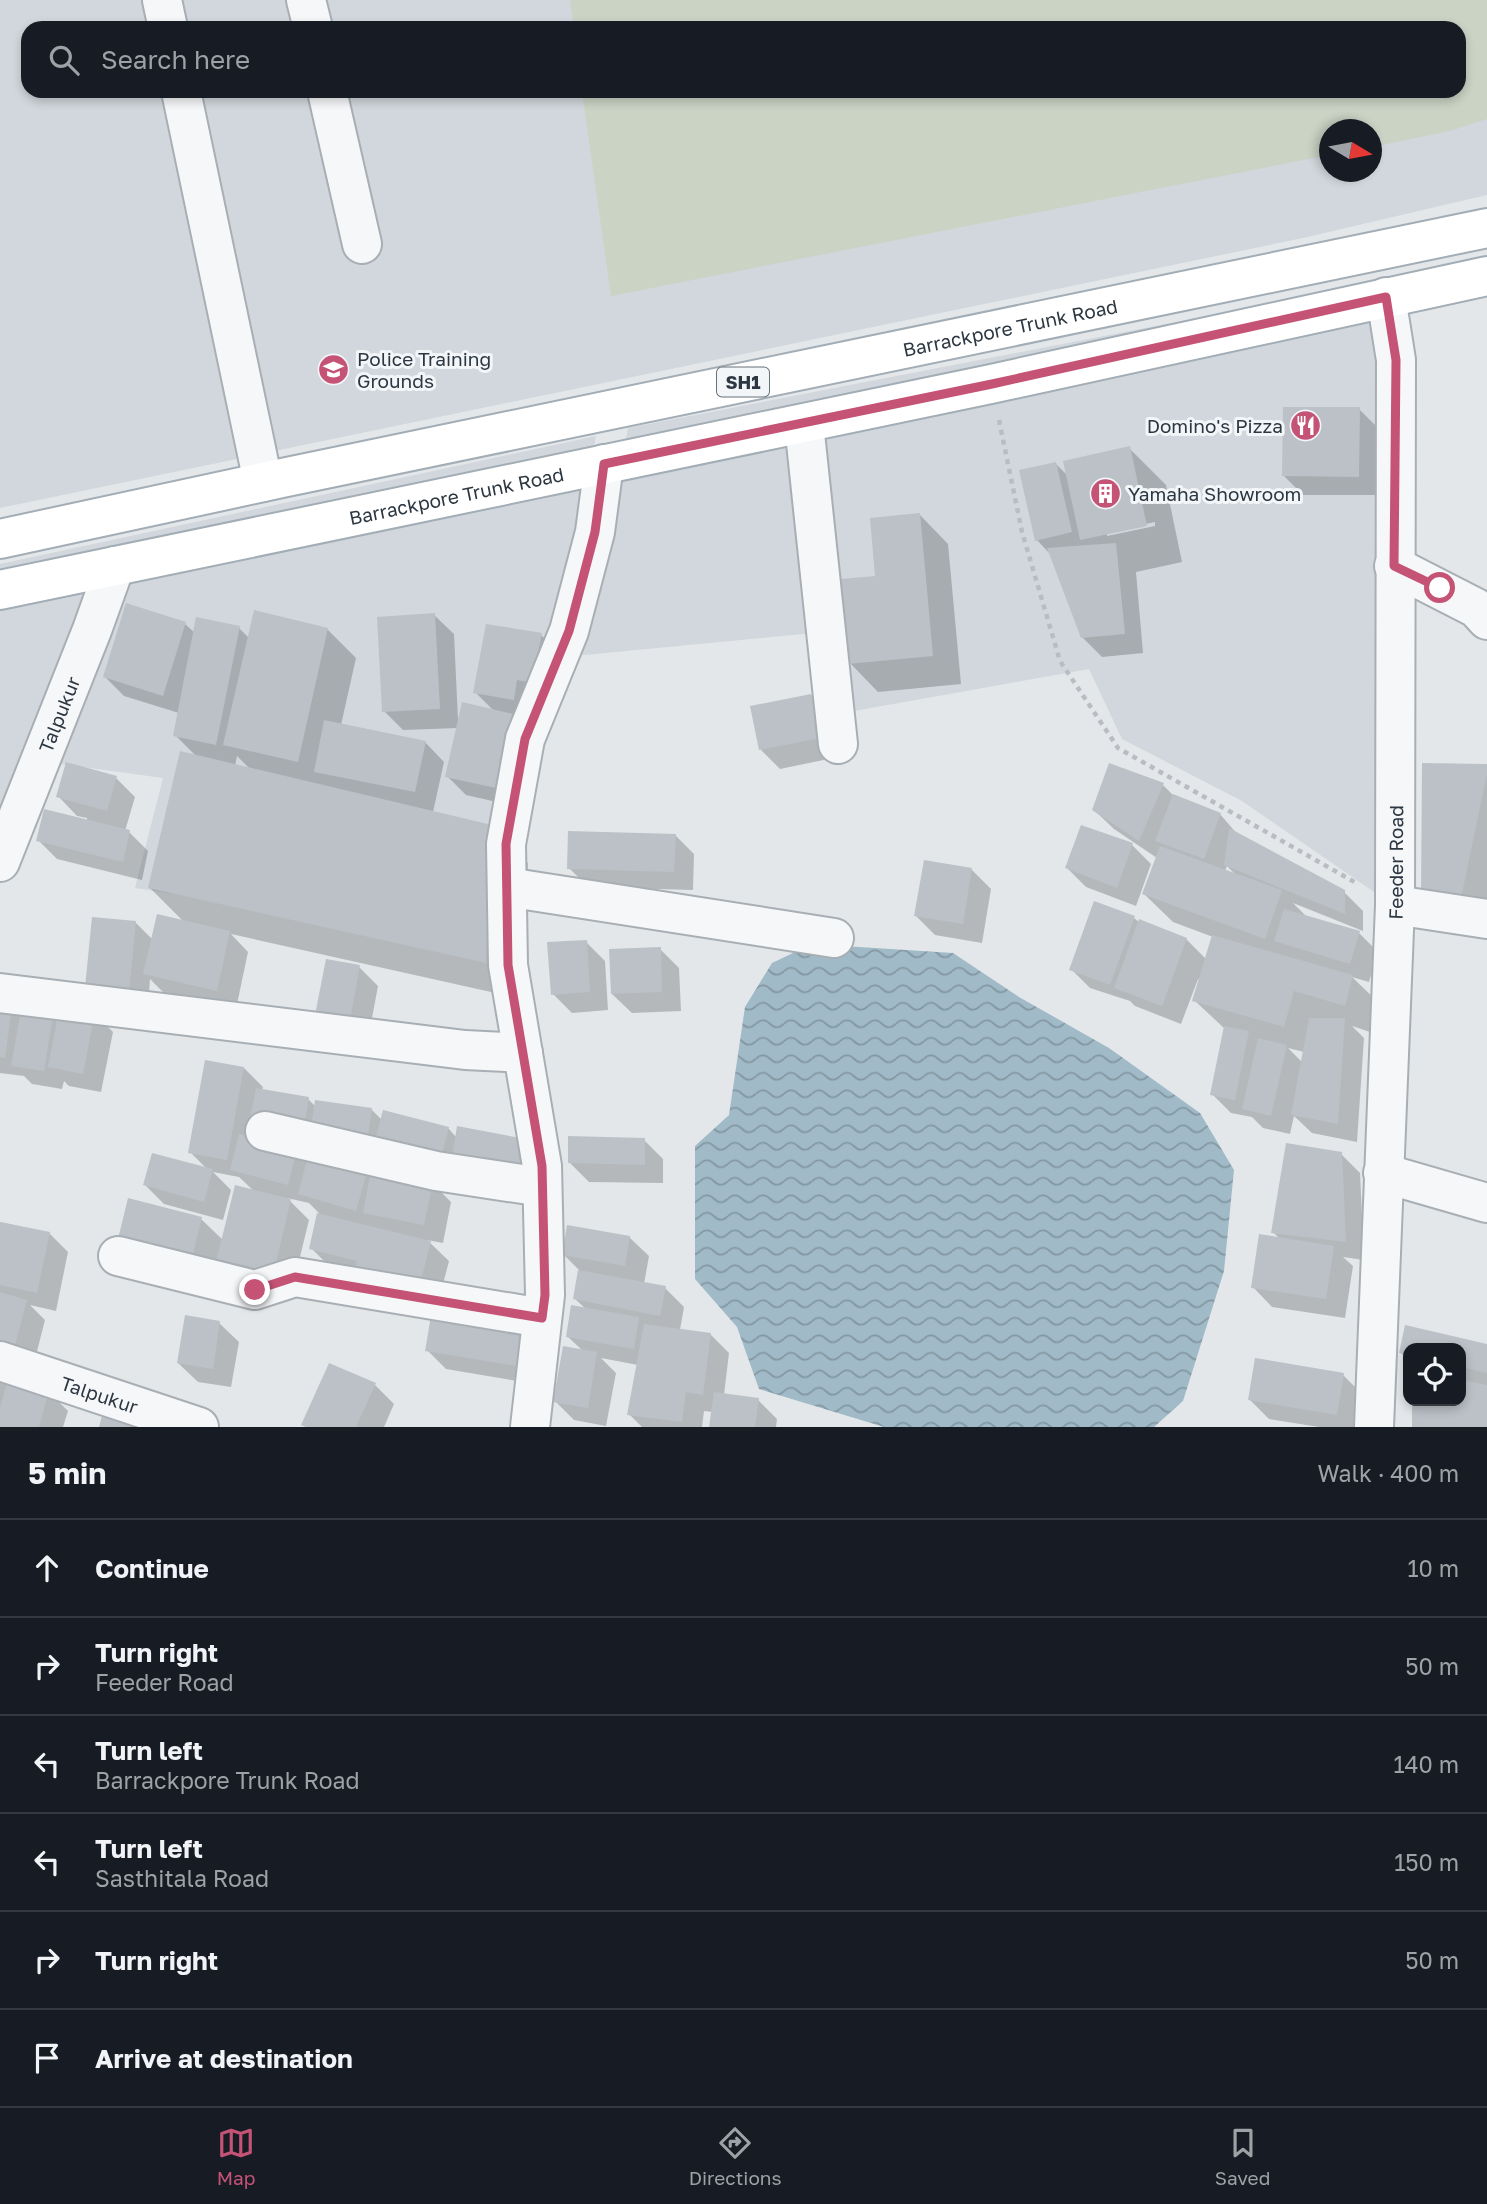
<!DOCTYPE html>
<html lang="en">
<head>
<meta charset="utf-8">
<style>
	:root { --surface:#171b24; --page:#20242c; --text:#f1f3f6; --muted:#9ea1a6; --line:#363941; --accent:#c55376 }
	body { margin:0; font-family:"Golos Text",sans-serif; background:var(--page); color:var(--text) }
	.controls { position:absolute; right:21px; bottom:21px; display:grid; overflow:hidden; border-radius:14px; box-shadow:0 4px 10px #0003 }
	.controls button { width:63px; height:63px; display:grid; place-items:center; padding:0; border:0; border-bottom:2px solid var(--line); background:var(--surface); color:var(--text); font:35px sans-serif }
	.compass { position:absolute; left:1319px; top:119px; width:63px; height:63px; border-radius:50%; background:var(--surface); box-shadow:0 4px 10px #0003; rotate:100deg }
	.stop { position:absolute; width:21px; height:21px; margin:-16px; border:5px solid #c55376; border-radius:50%; background:#fff }
	.stop.end { background:#c55376; border-color:#fff; box-shadow:0 2px 7px #0008 }
	.list { margin:0; padding:0; list-style:none }
	h2 { display:flex; justify-content:space-between; align-items:center; height:91px; margin:0; padding:0 28px; font-size:30px }
	h2 small { font-size:23px; font-weight:400; color:var(--muted) }
	.list li { display:grid; grid-template-columns:46px 1fr auto; gap:21px; align-items:center; box-sizing:border-box; height:98px; padding:0 28px; border-top:2px solid var(--line) }
	.list b { display:block; font-size:26px; white-space:nowrap }
	.list p { margin:0; font-size:23px; white-space:nowrap; color:var(--muted) }
	.list em { font-size:23px; font-style:normal; color:var(--muted) }
	.icon { flex:none; width:38px; height:38px; fill:none; stroke:currentColor; stroke-width:2; stroke-linecap:round; stroke-linejoin:round }
	.map { position:relative; flex:none; width:1487px; height:1427px; overflow:hidden }
	.search { position:absolute; background:var(--surface); box-shadow:0 4px 10px #0003; left:21px; right:21px; top:21px; height:77px; display:flex; align-items:center; gap:18px; box-sizing:border-box; padding:0 24px; border-radius:21px; color:var(--muted); font-size:26px }
	.sheet { height:679px; background:var(--surface) }
	nav { display:flex; justify-content:space-around; align-items:center; box-sizing:border-box; height:98px; border-top:2px solid var(--line); background:var(--surface); font-size:19px; color:var(--muted) }
	nav a { display:grid; justify-items:center; gap:4px }
	nav .on { color:var(--accent) }
	.map>svg:first-child { display:block }
	.built { fill:#d1d7dc; fill-rule:evenodd }
	.pitch { fill:#cbd3c5 }
	.water { fill:url(#water-waves) }
	.shadow { fill:#0003; fill-rule:evenodd }
	.building { fill:#bbc1c7 }
	.lines { fill:none; stroke-linecap:round; stroke-linejoin:round }
	.minor-casing { stroke:#a8afb4; stroke-width:42 }
	.major-casing { stroke:#a3adb5; stroke-width:42 }
	.path { stroke:#b9bdc2; stroke-width:4.5; stroke-dasharray:5 5; stroke-linecap:butt }
	.minor { stroke:#f6f7f9; stroke-width:38 }
	.major { stroke:#fff; stroke-width:38 }
	.route { stroke:#c55376; stroke-width:9 }
	.labels { text-anchor:middle; dominant-baseline:central; stroke-width:6; stroke-linejoin:round; paint-order:stroke }
	.shield { fill:#f3f6f8; stroke:#687078; stroke-width:2 }
	.shield-label { font-size:18px; font-weight:bold; fill:#2c3741 }
	.street-label { font-size:19px; fill:#2c3741; stroke:#f3f6f8 }
	.poi-label { font-size:19px; fill:#2c3741; stroke:#f3f6f8; text-anchor:start }
</style>
</head>
<body>
<div class="map">
<svg width="1487" height="1427" viewBox="0 0 1487 1427">
	<defs>
		<pattern id="water-waves" width="16" height="10" patternUnits="userSpaceOnUse" patternTransform="scale(1.75)"><rect width="16" height="10" fill="#a1bac7"/><path d="M0 5q4-4 8 0t8 0" fill="none" stroke="#8398a3"/></pattern>
	</defs>
	<rect width="100%" height="100%" fill="#e3e7ea"/>
	<g class="built">
		<path d="M0,0H1487V195L1303,238L0,508ZM28,28H1459V91H28ZM1330,130H1372V172H1330Z"/>
		<polygon points="1367,285 1385,367 1377,894 1242,801 1122,739 1089,669 837,714 824,632 574,656 596,605 628,428"/>
		<polygon points="596,436 495,943 135,888 163,778 38,761 0,863 0,564"/>
	</g>
	<polygon class="pitch" points="570,0 1487,0 1487,119 1450,131 1372,147 1372,130 1330,130 1329,155 611,296 582,91 1459,91 1459,28 574,28"/>
	<polygon class="water" points="812,944 953,953 1019,997 1109,1048 1200,1113 1234,1170 1224,1271 1183,1401 1154,1427 884,1427 759,1389 737,1327 695,1279 695,1146 729,1115 745,1007 772,963"/>
	<g class="shadow">
		<polygon points="1359,409 1378,428 1378,495 1303,495 1284,476"/>
		<path d="M1129,448L1166,485L1182,562L1136,572L1143,653L1102,657L1082,637L1051,555L1037,540L1056,464L1069,477ZM1155,522V526L1107,536V532Z"/>
		<polygon points="920,515 948,544 961,684 878,692 850,663"/>
		<polygon points="434,615 454,634 458,720 494,711 475,692 541,635 560,654 532,719 511,715 531,734 515,806 466,795 447,776 458,728 403,730 384,711"/>
		<path d="M185,624L195,633L239,628L249,638L327,629L356,658L341,725L425,742L444,762L433,812L491,826L528,863L522,999L231,934L248,952L236,1009L164,993L150,979L147,1021L105,1017L135,922L153,940L184,922L150,888L196,756L175,735L179,713L124,696L105,677ZM237,756L250,769L235,766Z"/>
		<polygon points="811,695 830,715 838,757 780,769 761,750"/>
		<polygon points="1487,766 1487,926 1451,925"/>
		<polygon points="116,778 135,797 125,831 129,832 148,851 142,880 57,859 38,840 87,821 87,818 77,816 58,796"/>
		<path d="M1163,785L1174,796L1220,814L1238,835L1343,891L1363,911V931L1293,903L1308,918L1359,933L1378,952L1369,982L1352,977L1381,1005L1373,1033L1352,1026L1364,1038L1357,1142L1312,1133L1294,1116L1290,1134L1263,1128L1252,1117L1231,1113L1212,1094L1225,1029L1194,1000L1200,980L1198,979L1181,1024L1135,1006L1130,1001L1090,988L1071,969L1134,918L1140,923L1186,939L1206,959L1213,937L1173,922L1144,894L1157,858L1114,829L1094,810ZM1227,866L1236,875L1225,871ZM1288,1048L1304,1052L1302,1062Z"/>
		<polygon points="675,835 694,854 693,890 588,887 569,868"/>
		<polygon points="1132,845 1151,864 1136,906 1086,887 1067,868"/>
		<polygon points="971,869 991,889 982,943 935,935 916,916"/>
		<polygon points="586,942 605,961 608,1010 572,1013 553,994"/>
		<polygon points="660,949 679,968 681,1011 632,1013 612,994"/>
		<polygon points="359,967 378,986 366,1050 334,1044"/>
		<polygon points="0,1005 12,1007 21,1017 52,1017 58,1023 94,1013 113,1032 101,1092 69,1086 64,1081 62,1089 32,1084 24,1076 0,1073"/>
		<path d="M244,1068L263,1087L262,1091L308,1099L316,1107L371,1109L382,1120L448,1128L457,1138L531,1141L432,1183L451,1202L443,1243L427,1240L449,1261L437,1307L523,1321L535,1384L446,1369L427,1350L434,1309L330,1267L311,1248L319,1213L309,1203L287,1198L309,1220L290,1298L139,1258L201,1219L223,1240L255,1192L239,1177L213,1172L231,1190L223,1220L164,1204L145,1185L207,1169L190,1152ZM312,1150L308,1163L296,1151Z"/>
		<polygon points="644,1140 663,1159 663,1183 589,1182 570,1163"/>
		<polygon points="1341,1154 1360,1173 1364,1260 1343,1257 1353,1266 1345,1318 1272,1307 1253,1287 1280,1239 1273,1232"/>
		<polygon points="0,1222 49,1233 68,1252 56,1311 30,1305 45,1320 33,1367 0,1358"/>
		<polygon points="629,1237 649,1256 644,1284 665,1288 684,1307 680,1330 710,1334 729,1353 724,1395 758,1400 777,1419 776,1427 711,1427 713,1412 704,1411 702,1427 642,1427 629,1414 638,1365 601,1358 616,1373 606,1426 574,1420 555,1401 583,1351 568,1337 586,1309 575,1299 580,1271 563,1254"/>
		<polygon points="219,1323 239,1342 231,1387 198,1382 178,1363"/>
		<polygon points="1406,1327 1487,1345 1487,1427 1414,1427 1414,1401 1461,1401 1461,1348 1408,1348 1408,1360 1401,1353"/>
		<polygon points="1343,1375 1362,1394 1357,1427 1319,1427 1269,1419 1250,1400"/>
		<polygon points="0,1379 8,1386 49,1392 68,1411 63,1427 0,1427"/>
		<polygon points="375,1385 394,1404 384,1427 306,1427 303,1425"/>
	</g>
	<g class="building">
		<polygon points="1283,407 1360,407 1359,477 1282,476"/>
		<polygon points="1130,446 1147,526 1080,540 1063,461"/>
		<polygon points="1056,462 1072,532 1035,541 1019,470"/>
		<polygon points="920,513 933,656 848,664 841,579 875,576 870,518"/>
		<polygon points="1116,543 1125,634 1081,638 1047,548"/>
		<polygon points="126,603 186,622 163,696 103,677"/>
		<polygon points="254,610 328,628 298,762 223,745"/>
		<polygon points="435,613 440,709 382,712 377,617"/>
		<polygon points="196,617 240,626 216,745 173,736"/>
		<polygon points="486,624 542,633 532,683 517,680 514,700 473,693"/>
		<polygon points="811,694 820,738 759,750 750,706"/>
		<polygon points="462,702 513,714 496,788 445,777"/>
		<polygon points="324,720 426,741 415,792 314,772"/>
		<polygon points="180,751 492,825 486,963 148,888"/>
		<polygon points="66,762 117,776 107,811 56,797"/>
		<polygon points="1109,763 1164,783 1139,841 1092,810"/>
		<polygon points="1422,763 1487,764 1487,774 1461,898 1421,897"/>
		<polygon points="1173,794 1221,813 1204,859 1155,841"/>
		<polygon points="44,809 130,830 123,862 36,841"/>
		<polygon points="1081,825 1133,843 1117,888 1065,868"/>
		<polygon points="1229,828 1345,890 1345,914 1224,865"/>
		<polygon points="568,831 676,834 674,872 567,869"/>
		<polygon points="1160,846 1282,890 1265,939 1142,894"/>
		<polygon points="924,860 972,868 963,924 914,916"/>
		<polygon points="1094,901 1135,916 1110,985 1069,970"/>
		<polygon points="1284,909 1360,931 1350,964 1274,941"/>
		<polygon points="157,914 230,931 217,991 143,974"/>
		<polygon points="92,917 136,921 128,1002 84,998"/>
		<polygon points="1139,919 1187,938 1162,1006 1114,988"/>
		<polygon points="1212,935 1353,975 1345,1006 1294,991 1284,1027 1192,1001"/>
		<polygon points="587,940 590,992 551,995 547,942"/>
		<polygon points="661,947 662,992 611,994 609,949"/>
		<polygon points="326,959 360,965 348,1032 313,1025"/>
		<polygon points="0,1004 12,1005 5,1058 0,1057"/>
		<polygon points="60,1005 95,1012 83,1074 48,1067"/>
		<polygon points="21,1010 53,1015 44,1071 11,1066"/>
		<polygon points="1309,1018 1345,1018 1338,1124 1291,1115"/>
		<polygon points="1224,1026 1249,1031 1235,1100 1210,1095"/>
		<polygon points="1258,1038 1287,1045 1271,1116 1242,1109"/>
		<polygon points="205,1060 244,1067 227,1160 188,1153"/>
		<polygon points="256,1088 309,1097 303,1133 249,1124"/>
		<polygon points="315,1100 372,1108 367,1142 310,1134"/>
		<polygon points="383,1110 449,1127 439,1165 373,1148"/>
		<polygon points="457,1126 531,1140 525,1177 451,1164"/>
		<polygon points="239,1134 297,1149 288,1185 230,1170"/>
		<polygon points="568,1136 645,1138 645,1165 568,1163"/>
		<polygon points="1286,1143 1342,1152 1346,1242 1271,1233"/>
		<polygon points="310,1149 369,1165 356,1211 298,1194"/>
		<polygon points="152,1153 213,1169 204,1202 143,1185"/>
		<polygon points="371,1170 433,1182 424,1225 363,1213"/>
		<polygon points="235,1185 291,1199 272,1280 215,1266"/>
		<polygon points="128,1198 202,1217 192,1258 118,1239"/>
		<polygon points="317,1213 431,1241 418,1292 353,1276 357,1261 309,1249"/>
		<polygon points="0,1222 50,1232 37,1293 0,1285"/>
		<polygon points="567,1225 630,1236 625,1266 562,1255"/>
		<polygon points="1259,1234 1334,1246 1326,1299 1251,1288"/>
		<polygon points="578,1270 666,1286 660,1316 573,1299"/>
		<polygon points="0,1292 27,1300 14,1349 0,1345"/>
		<polygon points="433,1304 524,1319 516,1366 425,1351"/>
		<polygon points="571,1305 639,1317 634,1349 566,1337"/>
		<polygon points="185,1315 220,1321 213,1369 177,1363"/>
		<polygon points="644,1324 711,1333 703,1395 686,1392 682,1422 627,1415"/>
		<polygon points="1405,1325 1487,1344 1487,1373 1461,1367 1461,1348 1408,1348 1408,1355 1399,1353"/>
		<polygon points="563,1346 597,1352 588,1408 553,1402"/>
		<polygon points="1255,1358 1344,1373 1337,1415 1248,1400"/>
		<polygon points="329,1363 376,1383 356,1427 306,1427 301,1425"/>
		<polygon points="8,1379 49,1391 39,1427 0,1427 0,1408"/>
		<polygon points="1461,1380 1487,1385 1487,1427 1412,1427 1412,1401 1461,1401"/>
		<polygon points="714,1392 759,1398 755,1427 709,1427"/>
		<polygon points="103,1412 139,1421 138,1427 99,1427"/>
	</g>
	<g class="lines">
		<defs>
			<g id="minor">
				<polyline points="162,0 168,28"/>
				<polyline points="306,0 313,28"/>
				<polyline points="181,91 263,482"/>
				<polyline points="327,91 362,244"/>
				<polyline points="804,424 838,744"/>
				<polyline points="1394,566 1476,608 1487,620"/>
				<path id="s1" d="M0,862L92,630L115,566"/>
				<polyline points="507,887 834,938"/>
				<polyline points="1395,905 1487,919"/>
				<polyline points="0,993 465,1050 523,1053"/>
				<polyline points="265,1131 436,1171 542,1187"/>
				<polyline points="1383,1173 1487,1203"/>
				<polyline points="118,1256 255,1290 295,1277 542,1318"/>
				<path id="s2" d="M0,1361L199,1427"/>
				<polyline points="530,1427 545,1295 542,1166 508,965 506,844 525,739 569,631 595,532 604,464"/>
				<path id="s3" d="M1374,1427L1395,905L1396,360L1386,297"/>
			</g>
			<g id="major">
				<path id="s4" d="M0,539L282,478L1487,228"/>
				<path id="s5" d="M0,590L991,384L1487,276"/>
			</g>
		</defs>
		<use href="#minor" class="minor-casing"/>
		<use href="#major" class="major-casing"/>
		<polyline class="path" points="999,420 1022,532 1060,661 1118,748 1358,884"/>
		<use href="#minor" class="minor"/>
		<use href="#major" class="major"/>
	</g>
	<g class="lines">
		<polyline class="route" points="255,1290 295,1277 542,1318 545,1295 542,1166 508,965 506,844 525,739 569,631 595,532 604,464 992,384 1386,297 1396,360 1394,566 1440,588"/>
	</g>
	<defs>
		<symbol id="university-disc" viewBox="-11 -11 22 22"><circle r="9.5" fill="#c55376" stroke="#f3f6f8"/><path d="M0-5L7-2L0 1L-7-2ZM-4 1L0 2.5L4 1V4Q0 6-4 4Z" fill="#fff"/></symbol>
		<symbol id="restaurant-disc" viewBox="-11 -11 22 22"><circle r="9.5" fill="#c55376" stroke="#f3f6f8"/><path d="M-5-6h1v4h1v-4h1v4h1v-4h1v5L-1.5 .5V6h-2V.5L-5-1ZM5-6V6H3V1.5H1.5Q1.5-4 5-6Z" fill="#fff"/></symbol>
		<symbol id="building-disc" viewBox="-11 -11 22 22"><circle r="9.5" fill="#c55376" stroke="#f3f6f8"/><path d="M-4-6H4V6H1V3H-1V6H-4ZM-2.5-4.3h1.7v1.8h-1.7ZM.8-4.3h1.7v1.8H.8ZM-2.5-1h1.7V.8h-1.7ZM.8-1h1.7V.8H.8Z" fill="#fff"/></symbol>
	</defs>
	<g fill-rule="evenodd">
		<use href="#university-disc" x="316" y="352" width="35" height="35"/>
		<use href="#restaurant-disc" x="1288" y="408" width="35" height="35"/>
		<use href="#building-disc" x="1088" y="476" width="35" height="35"/>
	</g>
	<g class="labels">
		<rect class="shield" x="717" y="367.5" width="52" height="29" rx="5"/>
		<g class="shield-label">
			<text x="743" y="382">SH1</text>
		</g>
		<g class="street-label">
			<text stroke="none"><textPath href="#s4" startOffset="1032">Barrackpore Trunk Road</textPath></text>
			<text stroke="none"><textPath href="#s5" startOffset="466">Barrackpore Trunk Road</textPath></text>
			<text stroke="none"><textPath href="#s1" startOffset="159">Talpukur</textPath></text>
			<text stroke="none"><textPath href="#s3" startOffset="565">Feeder Road</textPath></text>
			<text stroke="none"><textPath href="#s2" startOffset="105">Talpukur</textPath></text>
		</g>
		<g class="poi-label">
			<text x="357" y="358">Police Training<tspan x="357" dy="22">Grounds</tspan></text>
			<text x="1283" y="425" text-anchor="end">Domino's Pizza</text>
			<text x="1128" y="493">Yamaha Showroom</text>
		</g>
	</g>
</svg>
<div class="controls">
<button><svg class="icon" aria-label="locate" viewBox="0 0 24 24"><circle cx="12" cy="12" r="6"/><path d="M12 2v4M12 18v4M2 12h4M18 12h4"/></svg></button>
</div>
<svg class="compass" viewBox="-18 -18 36 36"><path d="M0-13l5 13h-10z" fill="#e53935"/><path d="M0 13l5-13h-10z" fill="#9ea1a6"/></svg>
<div class="stop" style="left:1440px;top:588px"></div>
<div class="stop end" style="left:255px;top:1290px"></div>
<div class="search"><svg class="icon" aria-label="search" viewBox="0 0 24 24"><circle cx="10" cy="10" r="6"/><path d="M15 15l6 6"/></svg>Search here</div>
</div>
<section class="sheet">
<h2>5 min<small>Walk · 400 m</small></h2>
<ul class="list">
<li><svg class="icon" aria-label="ahead" viewBox="0 0 24 24"><path d="M12 20V5M6 11l6-6 6 6"/></svg><div><b>Continue</b></div><em>10 m</em></li>
<li><svg class="icon" aria-label="right" viewBox="0 0 24 24"><path d="M7 20v-9h11M14 6l5 5-5 5"/></svg><div><b>Turn right</b><p>Feeder Road</p></div><em>50 m</em></li>
<li><svg class="icon" aria-label="left" viewBox="0 0 24 24"><path d="M17 20v-9H6M10 6l-5 5 5 5"/></svg><div><b>Turn left</b><p>Barrackpore Trunk Road</p></div><em>140 m</em></li>
<li><svg class="icon" aria-label="left" viewBox="0 0 24 24"><path d="M17 20v-9H6M10 6l-5 5 5 5"/></svg><div><b>Turn left</b><p>Sasthitala Road</p></div><em>150 m</em></li>
<li><svg class="icon" aria-label="right" viewBox="0 0 24 24"><path d="M7 20v-9h11M14 6l5 5-5 5"/></svg><div><b>Turn right</b></div><em>50 m</em></li>
<li><svg class="icon" aria-label="arrive" viewBox="0 0 24 24"><path d="M6 21V4h12l-3 4 3 4H6"/></svg><div><b>Arrive at destination</b></div></li>
</ul>
</section>
<nav>
<a class="on"><svg class="icon" aria-label="map" viewBox="0 0 24 24"><path d="M3 6l6-2 6 2 6-2v14l-6 2-6-2-6 2zM9 4v14M15 6v14"/></svg>Map</a>
<a><svg class="icon" aria-label="directions" viewBox="0 0 24 24"><path d="M12 3l9 9-9 9-9-9zM9 14v-3h6M13 9l2 2-2 2"/></svg>Directions</a>
<a><svg class="icon" aria-label="saved" viewBox="0 0 24 24"><path d="M7 4h10v16l-5-4-5 4z"/></svg>Saved</a>
</nav>
</body>
</html>
